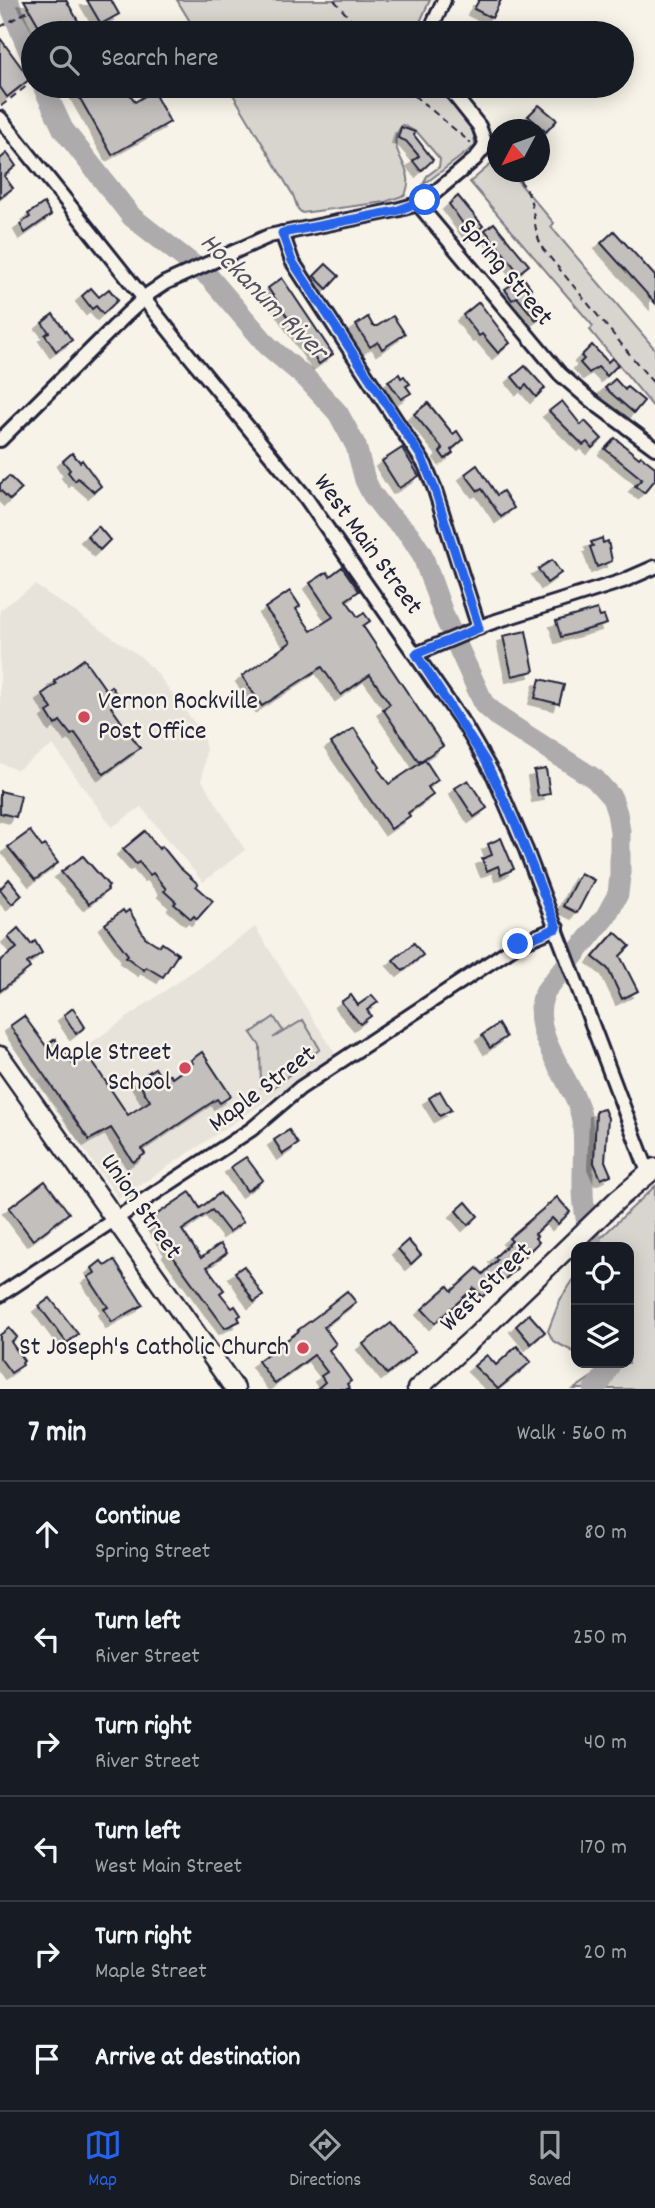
<!DOCTYPE html>
<html lang="en">
<head>
<meta charset="utf-8">
<style>
	:root { --surface:#171b24; --page:#20242c; --text:#f1f3f6; --muted:#9ea1a6; --line:#363941; --accent:#2563eb }
	body { margin:0; font-family:Dekko,sans-serif; background:var(--page); color:var(--text) }
	.controls { position:absolute; right:21px; bottom:21px; display:grid; overflow:hidden; border-radius:14px; box-shadow:0 4px 18px #0003 }
	.controls button { width:63px; height:63px; display:grid; place-items:center; padding:0; border:0; border-bottom:2px solid var(--line); background:var(--surface); color:var(--text); font:35px sans-serif }
	.compass { position:absolute; left:487px; top:119px; width:63px; height:63px; border-radius:50%; background:var(--surface); box-shadow:0 4px 18px #0003; rotate:229deg }
	.stop { position:absolute; width:21px; height:21px; margin:-16px; border:5px solid #2563eb; border-radius:50%; background:#fff }
	.stop.end { background:#2563eb; border-color:#fff; box-shadow:0 2px 7px #0008 }
	.list { margin:0; padding:0; list-style:none }
	h2 { display:flex; justify-content:space-between; align-items:center; height:91px; margin:0; padding:0 28px; font-size:30px }
	h2 small { font-size:23px; font-weight:400; color:var(--muted) }
	.list li { display:grid; grid-template-columns:46px 1fr auto; gap:21px; align-items:center; box-sizing:border-box; height:105px; padding:0 28px; border-top:2px solid var(--line) }
	.list b { display:block; font-size:26px; white-space:nowrap }
	.list p { margin:0; font-size:23px; white-space:nowrap; color:var(--muted) }
	.list em { font-size:23px; font-style:normal; color:var(--muted) }
	.icon { flex:none; width:38px; height:38px; fill:none; stroke:currentColor; stroke-width:2; stroke-linecap:round; stroke-linejoin:round }
	.map { position:relative; flex:none; width:655px; height:1389px; overflow:hidden }
	.search { position:absolute; background:var(--surface); box-shadow:0 4px 18px #0003; left:21px; right:21px; top:21px; height:77px; display:flex; align-items:center; gap:18px; box-sizing:border-box; padding:0 24px; border-radius:38px; color:var(--muted); font-size:26px }
	.sheet { height:721px; background:var(--surface) }
	nav { display:flex; justify-content:space-around; align-items:center; box-sizing:border-box; height:98px; border-top:2px solid var(--line); background:var(--surface); font-size:19px; color:var(--muted) }
	nav a { display:grid; justify-items:center; gap:4px }
	nav .on { color:var(--accent) }
	.map>svg:first-child { display:block }
	.built { fill:#e7e3db }
	.green { fill:#d8d5cf; stroke:#7d7c85; stroke-width:2 }
	.lines { fill:none; stroke-linecap:round; stroke-linejoin:round }
	.river { stroke:#aeabad; stroke-width:21 }
	.building { fill:#c2bfbd; stroke:#22223b; stroke-width:2; filter:url(#shadow) }
	.minor-casing { stroke:#22223b; stroke-width:18 }
	.secondary-casing { stroke:#22223b; stroke-width:23 }
	.path { stroke:#22223b; stroke-width:2; stroke-dasharray:7 5; stroke-linecap:butt }
	.minor { stroke:#f7f3e8; stroke-width:12 }
	.secondary { stroke:#f7f3e8; stroke-width:18 }
	.route { stroke:#2563eb; stroke-width:9 }
	.poi-dot { fill:#d1495b; stroke:#f7f3e8; stroke-width:2.5 }
	.labels { text-anchor:middle; dominant-baseline:central; stroke-width:5; stroke-linejoin:round; paint-order:stroke }
	.street-label { font-size:26px; fill:#22223b; stroke:#f7f3e8 }
	.poi-label { font-size:26px; fill:#22223b; stroke:#f7f3e8; text-anchor:end }
	.water-label { font-size:28px; font-style:italic; fill:#535263; stroke:#f7f3e8 }
</style>
</head>
<body>
<div class="map">
<svg width="655" height="1389" viewBox="0 0 655 1389">
	<defs>
		<filter id="shadow"><feDropShadow dx="-6" dy="6" stdDeviation="0" flood-color="#0004"/></filter>
	</defs>
	<rect width="100%" height="100%" fill="#f7f3e8"/>
	<filter id="ink" filterUnits="userSpaceOnUse"><feTurbulence type="fractalNoise" baseFrequency=".0143" numOctaves="2"/><feDisplacementMap in="SourceGraphic" scale="14" xChannelSelector="R" yChannelSelector="G"/><feConvolveMatrix kernelMatrix="1 2 1 2 8 2 1 2 1" color-interpolation-filters="sRGB"/></filter>
	<g filter="url(#ink)">
		<g class="built">
			<polygon points="35,585 140,656 156,672 202,733 206,749 202,780 245,850 203,882 141,807 112,827 53,745 17,770 0,763 0,610"/>
			<polygon points="255,927 336,1055 119,1199 36,1082"/>
		</g>
		<g class="green">
			<polygon points="177,0 430,0 415,33 197,33"/>
			<path d="M228,86H438C453,103 476,122 475,146L423,185L427,176L439,167L440,159L418,133L403,125C384,143 407,162 408,178C409,183 407,190 405,195L385,202L302,213L298,209L293,195Z"/>
			<polygon points="497,159 498,172 510,172 554,223 551,227 655,349 655,409 590,330 593,326 470,182"/>
			<polygon points="274,1017 283,1031 273,1038 303,1020 320,1049 271,1090 261,1087 260,1046 251,1033"/>
			<polygon points="655,1186 655,1389 574,1389 596,1374 596,1367 592,1363 629,1363 629,1247 591,1247"/>
			<polygon points="576,1276 576,1353 553,1341 548,1331 560,1300"/>
		</g>
		<g class="lines">
			<g class="river">
				<polyline points="8,0 33,61"/>
				<path d="M43,86L63,129L132,217L210,278L268,346L306,378L338,413L356,446L365,480L372,494L385,511L409,534L422,554L444,616L484,704L500,718L595,779L612,798L617,813L620,831V876L618,894L606,916L547,989C524,1026 567,1073 579,1108C587,1134 582,1162 583,1189C583,1209 588,1228 593,1247"/>
				<polyline points="594,1389 602,1380 611,1363"/>
			</g>
		</g>
		<g class="building">
			<polygon points="24,0 66,0 85,33 43,33"/>
			<polygon points="87,0 111,0 119,14 101,24"/>
			<polygon points="479,0 501,0 492,18 474,9"/>
			<polygon points="0,38 30,79 7,97 0,87"/>
			<polygon points="73,86 125,86 135,102 153,91 170,122 112,155"/>
			<polygon points="539,105 557,120 546,132 528,116"/>
			<polygon points="401,127 415,132 414,135 433,160 421,171 413,161 419,156 406,141 398,138"/>
			<polygon points="7,153 16,166 4,176 13,188 0,198 0,159"/>
			<polygon points="458,196 483,226 472,236 449,204"/>
			<polygon points="44,203 51,215 25,233 20,224 30,217 28,214"/>
			<polygon points="494,223 529,265 519,273 485,230"/>
			<polygon points="614,231 655,276 655,303 601,243"/>
			<polygon points="326,264 339,276 327,289 314,276"/>
			<polygon points="523,277 531,288 529,289 547,312 536,320 517,297 512,300 505,289"/>
			<polygon points="282,278 333,354 319,364 268,288"/>
			<polygon points="91,288 99,297 109,289 118,300 103,314 96,306 92,309 82,296"/>
			<polygon points="479,302 510,343 498,353 482,334 479,336 463,315"/>
			<polygon points="53,314 72,340 56,351 45,335 49,332 42,323"/>
			<polygon points="393,316 405,334 382,349 378,342 370,347 356,325 368,317 373,326 377,326"/>
			<polygon points="592,345 608,362 612,358 618,365 607,376 598,367 589,373 580,363 584,359 581,356"/>
			<polygon points="525,366 545,388 536,397 526,385 522,389 512,377"/>
			<polygon points="399,374 401,378 404,376 410,384 406,386 411,393 401,399 388,381"/>
			<polygon points="615,379 625,390 627,387 644,401 634,413 605,388"/>
			<polygon points="562,401 581,425 585,421 602,439 592,448 587,442 583,445 549,411"/>
			<polygon points="428,403 453,434 457,431 463,440 451,450 453,453 445,459 440,452 443,449 414,414"/>
			<polygon points="615,438 639,458 641,456 655,467 655,480 644,493 635,486 642,479 605,449"/>
			<polygon points="402,448 419,476 399,488 382,461"/>
			<polygon points="72,453 80,462 82,460 101,486 94,492 78,478 75,481 68,472 70,470 63,461"/>
			<polygon points="477,465 497,495 503,491 514,508 501,517 482,489 478,491 465,474"/>
			<polygon points="9,476 22,489 10,500 0,490 0,484"/>
			<polygon points="98,526 110,540 100,550 87,536"/>
			<polygon points="602,538 603,543 608,541 612,561 597,567 590,547 593,546 591,542"/>
			<polygon points="552,560 561,573 547,583 538,569"/>
			<polygon points="342,567 359,591 346,600 358,617 364,613 370,621 363,626 443,746 419,762 383,709 390,704 370,675 341,695 322,667 262,706 242,676 291,642 265,608 290,591 300,606 296,609 311,631 333,617 310,583 327,572 330,576"/>
			<polygon points="597,609 600,617 604,616 607,624 561,637 556,621"/>
			<polygon points="526,631 534,671 512,676 503,636"/>
			<polygon points="84,659 106,690 111,686 117,695 112,699 116,704 111,707 140,748 104,774 75,733 71,735 60,721 55,725 47,712 52,709 42,694 56,684 54,681"/>
			<polygon points="540,679 564,685 559,704 535,698"/>
			<polygon points="354,728 380,767 378,769 389,784 425,760 438,780 428,787 433,795 408,813 410,816 391,829 331,743"/>
			<polygon points="546,769 550,794 538,796 534,771"/>
			<polygon points="468,780 487,808 474,817 455,788"/>
			<polygon points="0,791 21,796 16,817 0,813"/>
			<polygon points="30,831 42,847 45,845 58,863 35,880 8,847"/>
			<polygon points="145,831 159,849 162,846 179,867 198,884 196,886 213,901 197,919 194,916 191,919 174,904 176,902 164,891 166,889 153,873 150,875 139,862 136,864 123,849"/>
			<polygon points="501,838 514,869 501,875 498,866 487,871 482,859 492,855 488,844"/>
			<polygon points="83,856 109,886 107,888 108,890 89,904 61,872"/>
			<polygon points="580,873 594,880 577,913 563,906"/>
			<polygon points="9,879 22,895 12,904 0,889"/>
			<polygon points="123,910 125,913 129,910 145,937 156,944 160,946 162,943 178,954 163,977 146,967 144,970 126,957 128,955 105,924"/>
			<polygon points="18,928 31,944 35,941 42,953 27,963 30,968 0,991 0,961 17,948 8,937"/>
			<polygon points="615,932 630,946 620,956 638,991 622,999 608,969 593,957"/>
			<polygon points="414,943 423,955 403,971 393,960"/>
			<polygon points="351,995 358,1005 372,995 378,1002 367,1010 371,1016 360,1024 341,1002"/>
			<polygon points="73,1008 85,1027 76,1034 64,1015"/>
			<polygon points="24,1016 46,1046 55,1039 73,1064 87,1054 128,1115 150,1101 137,1080 155,1068 162,1079 169,1074 172,1078 193,1063 191,1060 202,1052 231,1096 220,1103 217,1099 188,1118 142,1149 145,1154 133,1162 111,1128 89,1140 10,1026"/>
			<polygon points="498,1024 506,1037 490,1048 482,1035"/>
			<polygon points="440,1091 451,1110 440,1116 429,1098"/>
			<polygon points="604,1109 608,1118 605,1161 611,1175 601,1179 594,1163 596,1111"/>
			<polygon points="289,1130 298,1144 283,1154 274,1140"/>
			<polygon points="246,1157 263,1180 247,1191 231,1167"/>
			<polygon points="45,1181 69,1213 33,1240 9,1208"/>
			<polygon points="190,1192 200,1208 220,1193 243,1222 229,1232 212,1210 182,1230 201,1258 220,1244 227,1253 207,1267 224,1290 220,1293 232,1308 235,1306 241,1315 238,1317 240,1321 225,1328 169,1251 171,1249 150,1219"/>
			<polygon points="557,1197 570,1212 558,1224 552,1218 535,1234 537,1236 535,1238 539,1242 515,1265 517,1268 504,1280 502,1278 482,1297 474,1288 435,1323 422,1309 448,1286 452,1291 477,1268 483,1274 497,1260 495,1257 512,1241 509,1238"/>
			<polygon points="466,1202 478,1216 468,1225 456,1211"/>
			<polygon points="408,1240 421,1255 411,1264 398,1249"/>
			<polygon points="114,1260 143,1305 112,1322 104,1309 108,1307 88,1277 95,1273 92,1268 101,1261 105,1266"/>
			<polygon points="244,1266 263,1296 254,1302 235,1272"/>
			<polygon points="347,1291 356,1302 324,1327 336,1344 329,1350 351,1381 347,1384 350,1389 317,1389 325,1382 321,1376 327,1372 314,1355 275,1384 258,1361 299,1331 298,1330 329,1307 328,1306"/>
			<polygon points="50,1298 78,1334 67,1343 39,1306"/>
			<polygon points="529,1314 545,1332 531,1344 516,1326"/>
			<polygon points="391,1323 415,1352 387,1374 363,1344"/>
			<polygon points="9,1328 17,1337 11,1342 24,1361 22,1363 23,1365 11,1373 0,1358 0,1335"/>
			<polygon points="517,1346 531,1362 498,1389 474,1366 487,1355 496,1365"/>
		</g>
		<g class="lines">
			<defs>
				<g id="minor">
					<polyline points="429,33 444,0"/>
					<polyline points="0,118 188,354 306,498 465,726 494,776 526,850 648,1172"/>
					<polyline points="418,204 560,374 590,400 655,448"/>
					<polyline points="282,233 292,261 425,465 434,487 479,628"/>
					<polyline points="0,440 126,315 150,293 165,283 269,236 396,210 418,204 432,195 475,159 483,149 485,142 479,126 447,86"/>
					<polyline points="416,654 490,623 623,581 655,567"/>
					<polyline points="0,1295 252,1129 300,1088 518,944 557,928"/>
				</g>
				<g id="secondary">
					<polyline points="0,1056 235,1389"/>
					<polyline points="417,1389 477,1335 617,1200 655,1168"/>
				</g>
			</defs>
			<use href="#minor" class="minor-casing"/>
			<use href="#secondary" class="secondary-casing"/>
			<g class="path">
				<polyline points="334,0 362,33"/>
				<polyline points="0,27 30,10"/>
				<polyline points="406,86 416,97 471,143"/>
				<polyline points="1,106 33,81"/>
				<polyline points="492,159 498,163"/>
				<path d="M510,172C541,194 528,222 543,249L655,385"/>
			</g>
			<use href="#minor" class="minor"/>
			<use href="#secondary" class="secondary"/>
		</g>
	</g>
	<g class="lines" filter="url(#ink)">
		<polyline class="route" points="425,200 396,211 282,233 292,261 422,458 434,487 479,628 416,654 486,762 515,823 557,928 518,944"/>
	</g>
	<g class="poi-dot">
		<circle cx="84" cy="717" r="7"/>
		<circle cx="185" cy="1068" r="7"/>
		<circle cx="303" cy="1348" r="7"/>
	</g>
	<g class="labels">
		<g class="street-label">
			<text transform="translate(505 273) rotate(50)">Spring Street</text>
			<text transform="translate(367 545) rotate(54)">West Main Street</text>
			<text transform="translate(263 1090) rotate(-37)">Maple Street</text>
			<text transform="translate(140 1207) rotate(55)">Union Street</text>
			<text transform="translate(487 1288) rotate(-44)">West Street</text>
		</g>
		<g class="poi-label">
			<text x="98" y="702" text-anchor="start">Vernon Rockville<tspan x="98" dy="30">Post Office</tspan></text>
			<text x="171" y="1053">Maple Street<tspan x="171" dy="30">School</tspan></text>
			<text x="289" y="1348">St Joseph's Catholic Church</text>
		</g>
		<g class="water-label">
			<text transform="translate(262 298) rotate(45)">Hockanum River</text>
		</g>
	</g>
</svg>
<div class="controls">
<button><svg class="icon" aria-label="locate" viewBox="0 0 24 24"><circle cx="12" cy="12" r="6"/><path d="M12 2v4M12 18v4M2 12h4M18 12h4"/></svg></button>
<button><svg class="icon" aria-label="layers" viewBox="0 0 24 24"><path d="M12 4l9 5-9 5-9-5zM3 14l9 5 9-5"/></svg></button>
</div>
<svg class="compass" viewBox="-18 -18 36 36"><path d="M0-13l5 13h-10z" fill="#e53935"/><path d="M0 13l5-13h-10z" fill="#9ea1a6"/></svg>
<div class="stop" style="left:425px;top:200px"></div>
<div class="stop end" style="left:518px;top:944px"></div>
<div class="search"><svg class="icon" aria-label="search" viewBox="0 0 24 24"><circle cx="10" cy="10" r="6"/><path d="M15 15l6 6"/></svg>Search here</div>
</div>
<section class="sheet">
<h2>7 min<small>Walk · 560 m</small></h2>
<ul class="list">
<li><svg class="icon" aria-label="ahead" viewBox="0 0 24 24"><path d="M12 20V5M6 11l6-6 6 6"/></svg><div><b>Continue</b><p>Spring Street</p></div><em>80 m</em></li>
<li><svg class="icon" aria-label="left" viewBox="0 0 24 24"><path d="M17 20v-9H6M10 6l-5 5 5 5"/></svg><div><b>Turn left</b><p>River Street</p></div><em>250 m</em></li>
<li><svg class="icon" aria-label="right" viewBox="0 0 24 24"><path d="M7 20v-9h11M14 6l5 5-5 5"/></svg><div><b>Turn right</b><p>River Street</p></div><em>40 m</em></li>
<li><svg class="icon" aria-label="left" viewBox="0 0 24 24"><path d="M17 20v-9H6M10 6l-5 5 5 5"/></svg><div><b>Turn left</b><p>West Main Street</p></div><em>170 m</em></li>
<li><svg class="icon" aria-label="right" viewBox="0 0 24 24"><path d="M7 20v-9h11M14 6l5 5-5 5"/></svg><div><b>Turn right</b><p>Maple Street</p></div><em>20 m</em></li>
<li><svg class="icon" aria-label="arrive" viewBox="0 0 24 24"><path d="M6 21V4h12l-3 4 3 4H6"/></svg><div><b>Arrive at destination</b></div></li>
</ul>
</section>
<nav>
<a class="on"><svg class="icon" aria-label="map" viewBox="0 0 24 24"><path d="M3 6l6-2 6 2 6-2v14l-6 2-6-2-6 2zM9 4v14M15 6v14"/></svg>Map</a>
<a><svg class="icon" aria-label="directions" viewBox="0 0 24 24"><path d="M12 3l9 9-9 9-9-9zM9 14v-3h6M13 9l2 2-2 2"/></svg>Directions</a>
<a><svg class="icon" aria-label="saved" viewBox="0 0 24 24"><path d="M7 4h10v16l-5-4-5 4z"/></svg>Saved</a>
</nav>
</body>
</html>
